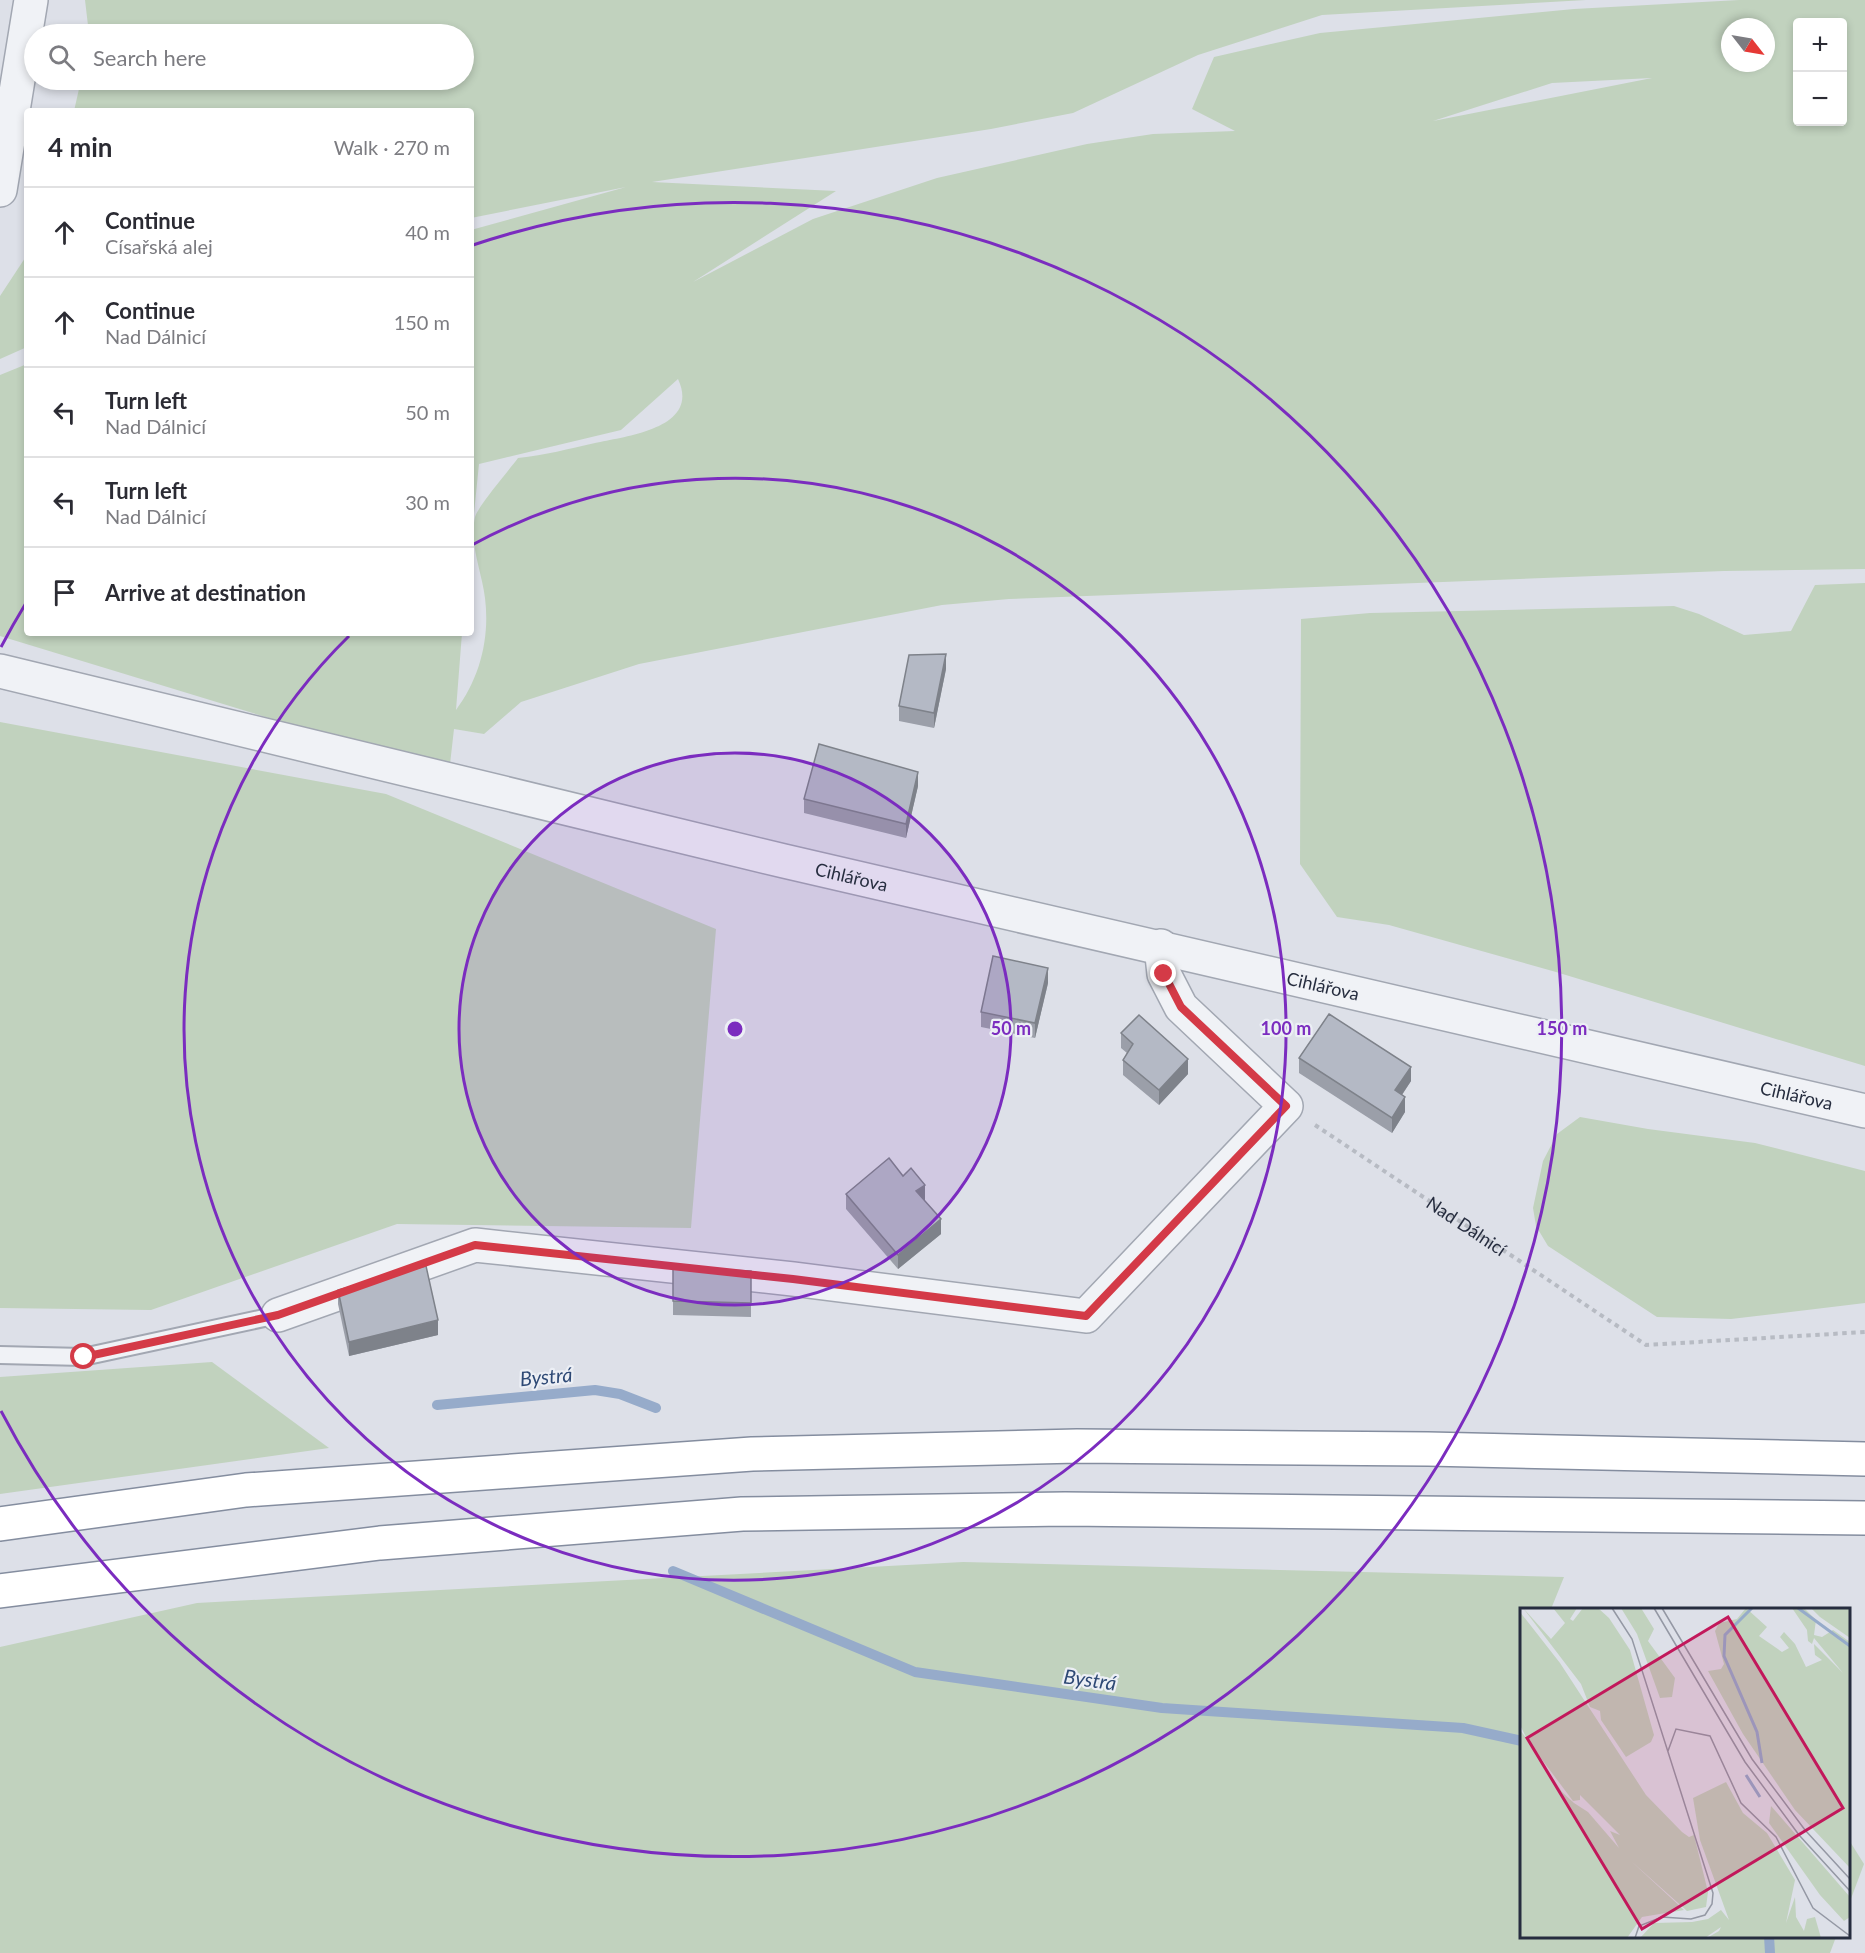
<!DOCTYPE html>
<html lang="en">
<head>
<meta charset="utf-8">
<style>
	:root { --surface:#fff; --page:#f7f7f7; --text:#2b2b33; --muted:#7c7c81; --line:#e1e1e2 }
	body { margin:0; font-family:Lato,sans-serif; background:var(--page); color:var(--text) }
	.controls { position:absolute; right:18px; top:18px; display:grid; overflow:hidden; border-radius:6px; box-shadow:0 3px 9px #0003 }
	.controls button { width:54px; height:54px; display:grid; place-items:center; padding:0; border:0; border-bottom:2px solid var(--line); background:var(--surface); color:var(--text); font:30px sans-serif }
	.compass { position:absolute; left:1721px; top:18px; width:54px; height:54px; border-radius:50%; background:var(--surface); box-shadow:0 3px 9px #0003; rotate:121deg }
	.stop { position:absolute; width:18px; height:18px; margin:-14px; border:4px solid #d43a47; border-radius:50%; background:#fff }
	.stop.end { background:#d43a47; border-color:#fff; box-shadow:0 2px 6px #0008 }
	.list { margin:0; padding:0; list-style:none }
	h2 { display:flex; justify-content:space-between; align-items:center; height:78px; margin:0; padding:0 24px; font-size:26px }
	h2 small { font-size:20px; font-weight:400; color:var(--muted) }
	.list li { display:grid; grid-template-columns:39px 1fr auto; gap:18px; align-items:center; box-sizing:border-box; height:90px; padding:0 24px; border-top:2px solid var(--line) }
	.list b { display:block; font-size:22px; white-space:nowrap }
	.list p { margin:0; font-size:20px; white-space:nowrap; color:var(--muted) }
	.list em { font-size:20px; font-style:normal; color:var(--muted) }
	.icon { flex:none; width:33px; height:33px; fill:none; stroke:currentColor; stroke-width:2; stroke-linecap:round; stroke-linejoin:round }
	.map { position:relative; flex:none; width:1865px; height:1953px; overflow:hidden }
	.search { position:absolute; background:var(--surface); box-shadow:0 3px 9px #0003; left:24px; top:24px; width:450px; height:66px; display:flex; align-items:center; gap:15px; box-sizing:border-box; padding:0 21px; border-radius:33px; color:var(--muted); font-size:22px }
	.panel { position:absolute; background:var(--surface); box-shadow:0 3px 9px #0003; left:24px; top:108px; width:450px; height:528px; border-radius:6px }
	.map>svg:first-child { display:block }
	.green { fill:#c1d2be; fill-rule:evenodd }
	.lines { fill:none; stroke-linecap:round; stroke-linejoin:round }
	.stream { stroke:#96abca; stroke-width:10 }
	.service-casing { stroke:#a2a7b2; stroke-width:20 }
	.minor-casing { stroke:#a2a7b2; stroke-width:36 }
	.tertiary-casing { stroke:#a2a7b2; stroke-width:36 }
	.trunk-casing { stroke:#848d9f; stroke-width:36 }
	.path { stroke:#b7bbc3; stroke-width:4; stroke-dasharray:4.5 4.5; stroke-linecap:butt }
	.service { stroke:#f0f2f6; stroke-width:16 }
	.minor { stroke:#f0f2f6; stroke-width:33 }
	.tertiary { stroke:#f0f2f6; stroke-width:33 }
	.trunk { stroke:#fff; stroke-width:33 }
	.wall { fill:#9b9fa9 }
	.shaded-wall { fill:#7e828a }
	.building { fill:#b4b9c5; stroke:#7e828a; stroke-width:1.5 }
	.route { stroke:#d43a47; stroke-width:8 }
	.ring { fill:none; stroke:#7b2cbf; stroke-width:3 }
	.labels { text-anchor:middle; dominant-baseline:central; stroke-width:4.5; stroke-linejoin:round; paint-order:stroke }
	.street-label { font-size:18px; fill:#262d3f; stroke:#eceff5 }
	.water-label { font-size:20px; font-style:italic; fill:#2e4975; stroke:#eceff5 }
	.inset-river { fill:none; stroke:#96abca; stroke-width:3 }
	.inset-road { fill:none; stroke:#9498a4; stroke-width:1.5 }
	.view { fill:#c2185b; fill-opacity:0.15; stroke:#c2185b; stroke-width:3 }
	.inset-edge { fill:none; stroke:#262d3f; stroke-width:3 }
	.centre { fill:#7b2cbf; stroke:#eceff5; stroke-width:3 }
	.ring-label { font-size:18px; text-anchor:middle; font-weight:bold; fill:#7b2cbf; stroke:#eceff5; stroke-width:4.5; stroke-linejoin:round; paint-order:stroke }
</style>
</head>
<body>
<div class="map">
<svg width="1865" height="1953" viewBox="0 0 1865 1953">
	<rect width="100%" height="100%" fill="#dde0e8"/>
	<g class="green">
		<path d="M85,0H1586L1322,15L1198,55L1073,113L991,129L652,182L836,191L693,282L813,219L937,178L1087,144L1153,134L1235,131L1192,109L1214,57L1320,33L1574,9L1739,0H1865V569L1724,571L1009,599L942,605L639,664L521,702L484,734L454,729L449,773L0,636V375L27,364V633H462L456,710C480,678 490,638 485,598C482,572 469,545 475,517C478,506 510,469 518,458C546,455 568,449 595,443C627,436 701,428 678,379L621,430L479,464L471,543V230L626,187L471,218V111H74L81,80H464V34H89ZM1798,22H1842V122H1798ZM1730,27H1766V63H1730ZM1652,78L1433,121L1552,83Z"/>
		<polygon points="27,255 27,347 0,359 0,296"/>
		<polygon points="1865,583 1865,1066 1556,972 1389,925 1337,917 1300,864 1301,619 1370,613 1674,606 1699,614 1744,635 1791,631 1815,585"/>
		<polygon points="0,722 386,794 716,929 691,1228 397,1224 151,1310 0,1308"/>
		<polygon points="1580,1117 1648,1129 1755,1143 1865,1171 1865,1303 1731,1319 1657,1317 1548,1246 1536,1226 1533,1208 1543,1161 1557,1134"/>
		<polygon points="212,1362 329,1448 0,1494 0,1377"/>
		<polygon points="963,1562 1564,1577 1551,1609 1522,1610 1522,1936 1836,1937 1830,1953 0,1953 0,1647 197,1603"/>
		<polygon points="1849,1840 1864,1864 1849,1904"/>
	</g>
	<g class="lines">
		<g class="stream">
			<polyline points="437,1405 595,1390 620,1394 656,1408"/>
			<polyline points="673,1571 915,1672 1162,1708 1463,1728 1522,1741"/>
			<polyline points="1769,1936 1770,1953"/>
		</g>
		<defs>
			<polyline id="service" points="0,1355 83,1357 278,1315"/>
			<polyline id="minor" points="278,1315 475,1245 793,1279 1086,1316 1286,1106 1181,1007 1164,974 1161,946"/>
			<g id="tertiary">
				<polyline points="0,190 31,0"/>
				<path id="s2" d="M0,671L784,861L1865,1111"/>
			</g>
			<g id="trunk">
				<polyline points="0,1524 246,1490 752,1454 1077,1446 1428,1449 1865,1459"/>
				<polyline points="0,1591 380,1543 742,1514 1065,1509 1865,1518"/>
			</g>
		</defs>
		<use href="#service" class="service-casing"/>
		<use href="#minor" class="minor-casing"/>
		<use href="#tertiary" class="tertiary-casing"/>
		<use href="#trunk" class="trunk-casing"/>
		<path class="path" id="s1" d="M1315,1125L1646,1345L1865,1332"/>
		<use href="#service" class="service"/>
		<use href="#minor" class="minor"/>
		<use href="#tertiary" class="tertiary"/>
		<use href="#trunk" class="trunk"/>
	</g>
	<g class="wall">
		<polygon points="946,669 934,728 899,721 899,706"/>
		<polygon points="918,786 906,838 804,813 804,799"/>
		<polygon points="1048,983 1035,1038 981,1027 981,1012"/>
		<polygon points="1121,1033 1188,1074 1159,1105 1123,1075 1123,1060 1127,1053 1121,1048"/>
		<polygon points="1299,1058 1411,1081 1402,1095 1405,1112 1392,1133 1299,1073"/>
		<polygon points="903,1176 925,1200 925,1201 941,1234 898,1269 846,1209 846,1194"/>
		<polygon points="673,1268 751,1271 751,1317 673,1315"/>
		<polygon points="338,1290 438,1335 349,1356 338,1304"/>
	</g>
	<g class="shaded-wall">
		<polygon points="946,654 946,669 934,728 934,713"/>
		<polygon points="918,772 918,786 906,838 906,824"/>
		<polygon points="1048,968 1048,983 1035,1038 1035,1023"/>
		<polygon points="1188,1059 1188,1074 1159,1105 1159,1090"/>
		<polygon points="1411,1067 1411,1081 1395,1105 1395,1090"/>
		<polygon points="1405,1097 1405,1112 1392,1133 1392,1118"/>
		<polygon points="925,1185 925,1200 916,1206 916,1191"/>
		<polygon points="941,1219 941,1234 898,1269 898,1255"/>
		<polygon points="438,1320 438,1335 349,1356 349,1342"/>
	</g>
	<g class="building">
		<polygon points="946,654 934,713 899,706 909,655"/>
		<polygon points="819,744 918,772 906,824 804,799"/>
		<polygon points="993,956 1048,968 1035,1023 981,1012"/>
		<polygon points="1329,1014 1411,1067 1395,1090 1405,1097 1392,1118 1299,1058"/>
		<polygon points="1139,1015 1188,1059 1159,1090 1123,1060 1133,1044 1121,1033"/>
		<polygon points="889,1158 903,1176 911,1168 925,1185 916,1191 941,1219 898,1255 846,1194"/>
		<polygon points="426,1266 438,1320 349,1342 338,1290"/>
		<polygon points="673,1268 751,1271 751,1303 673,1301"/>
	</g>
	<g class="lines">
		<polyline class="route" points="84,1357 278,1315 475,1245 793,1279 1086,1316 1286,1106 1181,1007 1164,974"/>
	</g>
	<circle cx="735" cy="1029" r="276" fill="#7b2cbf" fill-opacity=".12"/>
	<g class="ring">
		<circle cx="735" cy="1029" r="276"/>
		<path d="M472 545A551 551 0 1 1 349 636"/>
		<path d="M1 647A827 827 0 0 1 26 603M473 245A827 827 0 1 1 1 1411"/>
	</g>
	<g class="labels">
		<g class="street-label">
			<text stroke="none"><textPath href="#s2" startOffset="876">Cihlářova</textPath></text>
			<text stroke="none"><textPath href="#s2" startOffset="1360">Cihlářova</textPath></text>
			<text stroke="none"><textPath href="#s2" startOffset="1846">Cihlářova</textPath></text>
			<text stroke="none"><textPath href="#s1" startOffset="182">Nad Dálnicí</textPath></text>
		</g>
		<g class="water-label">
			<text transform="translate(546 1376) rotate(-5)">Bystrá</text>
			<text transform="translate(1090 1679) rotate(8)">Bystrá</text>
		</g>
	</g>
	<g transform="translate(1520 1608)">
		<rect width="330" height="330" fill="#dde0e8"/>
		<path d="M3,0L31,31L45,15L33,0H57L50,11L53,13L63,0H78L89,10L110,42L134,127L131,134L106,149L81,112L80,103L70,99L61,76ZM101,0H121L134,21L128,33L155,70L152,89L140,90L117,26ZM226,0L247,19L239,28L262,44L269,40L260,29L264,24L275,36L286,59L302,52L295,47L294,36L323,65L294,30L292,36L288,33L287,22L272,0H284L296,12L294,27L302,29L313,22L330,34V260L275,202L223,126L188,63L201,61L204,56L195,23L199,15L217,11ZM291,0H330V30L300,9ZM0,4L40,55L126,187L162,224L169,229L174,227L188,284L186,299L167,303L111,253L164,302L122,309L107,330H0V122L7,131L0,117ZM11,137L53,193L60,192V187L100,227L90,223L99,240L68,204L54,195L42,184ZM206,174L223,205L247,225L275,272L266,315L275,289L276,309L284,323L287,311L295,309L301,330H187L199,323L201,319L185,330H120L134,315L172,314L188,311L201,302L209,312L180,232L173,190ZM251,198L330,289V309L324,313L300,287L249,215Z" fill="#c1d2be" fill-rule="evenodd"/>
		<path class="inset-river" d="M232,0L205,27L204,48L237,124L242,155M278,0L330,38M226,167L240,189"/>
		<path class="inset-road" d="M92,0L112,31L193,285L192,296L185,307L171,311L142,309L119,318L115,330M134,0L225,154L279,227L330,283M142,0L232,151L285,222L330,271M148,143L156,121L190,128L221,195L256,229L293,300L330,328"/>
		<path class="view" d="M208,9L323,200L122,321L7,130Z"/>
		<rect width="330" height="330" class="inset-edge"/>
	</g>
	<circle cx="735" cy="1029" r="9" class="centre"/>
	<g class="ring-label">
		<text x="1011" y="1035">50 m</text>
		<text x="1286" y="1035">100 m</text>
		<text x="1562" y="1035">150 m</text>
	</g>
</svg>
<div class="controls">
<button>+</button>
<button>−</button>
</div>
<svg class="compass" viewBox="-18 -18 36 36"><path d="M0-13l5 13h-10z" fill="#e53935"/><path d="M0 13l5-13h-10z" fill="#7c7c81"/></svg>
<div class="stop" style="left:84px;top:1357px"></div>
<div class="stop end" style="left:1164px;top:974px"></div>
<div class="search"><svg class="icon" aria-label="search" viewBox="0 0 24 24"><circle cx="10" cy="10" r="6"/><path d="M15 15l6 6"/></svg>Search here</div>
<section class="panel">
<h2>4 min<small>Walk · 270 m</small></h2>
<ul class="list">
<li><svg class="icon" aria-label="ahead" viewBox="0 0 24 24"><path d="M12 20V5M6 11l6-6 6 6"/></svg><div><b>Continue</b><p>Císařská alej</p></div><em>40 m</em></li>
<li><svg class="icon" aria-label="ahead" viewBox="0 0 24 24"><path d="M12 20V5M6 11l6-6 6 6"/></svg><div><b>Continue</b><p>Nad Dálnicí</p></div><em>150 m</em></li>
<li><svg class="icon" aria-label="left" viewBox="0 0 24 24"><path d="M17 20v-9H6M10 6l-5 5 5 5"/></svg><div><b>Turn left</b><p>Nad Dálnicí</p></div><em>50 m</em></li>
<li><svg class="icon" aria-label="left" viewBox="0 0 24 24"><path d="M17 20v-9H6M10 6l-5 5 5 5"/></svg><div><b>Turn left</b><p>Nad Dálnicí</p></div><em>30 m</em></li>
<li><svg class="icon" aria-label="arrive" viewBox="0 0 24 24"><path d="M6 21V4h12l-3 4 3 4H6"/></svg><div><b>Arrive at destination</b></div></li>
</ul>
</section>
</div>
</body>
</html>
